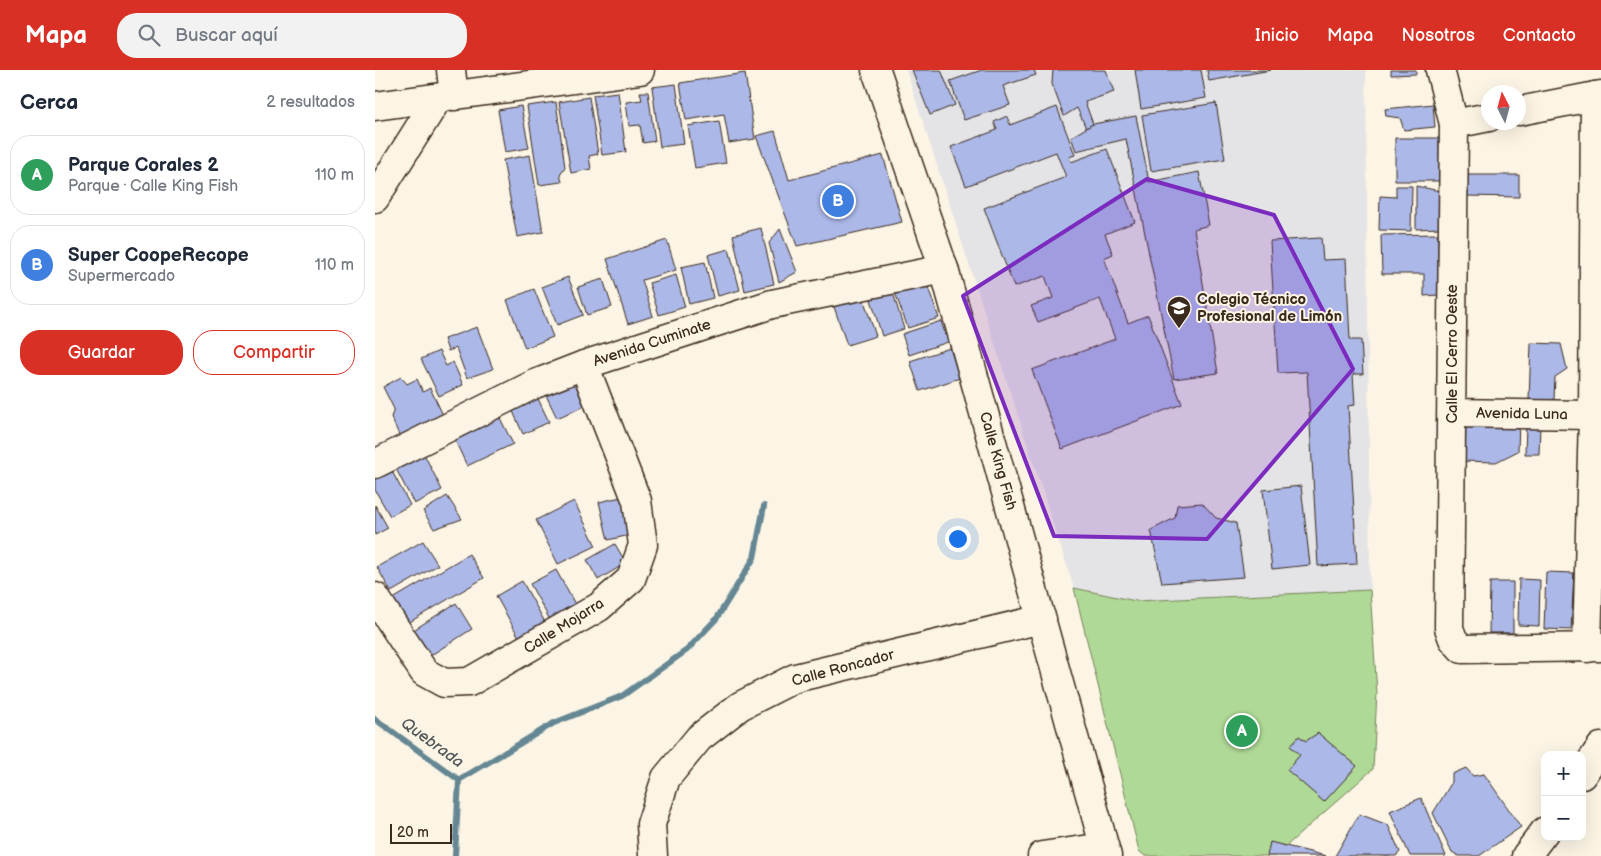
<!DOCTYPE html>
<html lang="es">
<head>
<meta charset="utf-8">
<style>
	:root { --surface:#fff; --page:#f2f2f3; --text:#1f2937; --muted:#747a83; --line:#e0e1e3; --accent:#d93025 }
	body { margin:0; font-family:"Balsamiq Sans",sans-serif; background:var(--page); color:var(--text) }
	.controls { position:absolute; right:15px; bottom:15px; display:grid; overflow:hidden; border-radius:10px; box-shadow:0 5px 20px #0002 }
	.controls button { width:45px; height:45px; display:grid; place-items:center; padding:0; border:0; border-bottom:1px solid var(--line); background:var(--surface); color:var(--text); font:25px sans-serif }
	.compass { position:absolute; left:1106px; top:15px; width:45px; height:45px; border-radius:50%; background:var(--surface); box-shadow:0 5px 20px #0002; rotate:354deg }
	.scale { position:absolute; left:15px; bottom:12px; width:62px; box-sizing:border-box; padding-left:5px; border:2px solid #3b2a1e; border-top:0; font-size:14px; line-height:18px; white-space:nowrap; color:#3b2a1e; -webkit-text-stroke:4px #fcf5e5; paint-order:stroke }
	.you { position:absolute; left:582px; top:468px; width:18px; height:18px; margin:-12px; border:4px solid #fff; border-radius:50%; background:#1a73e8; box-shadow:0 0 0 8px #1a73e833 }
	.badge { display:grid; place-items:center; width:32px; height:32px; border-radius:50%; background:var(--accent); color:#fff; font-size:16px; font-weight:700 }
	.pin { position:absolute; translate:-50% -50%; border:2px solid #fff; box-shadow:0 1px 5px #0006 }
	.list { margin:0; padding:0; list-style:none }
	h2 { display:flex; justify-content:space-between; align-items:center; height:65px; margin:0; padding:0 20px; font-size:21px }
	h2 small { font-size:16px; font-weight:400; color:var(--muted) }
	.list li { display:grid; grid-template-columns:32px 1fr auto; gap:15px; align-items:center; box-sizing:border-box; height:80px; margin:0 10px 10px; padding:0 10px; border:1px solid var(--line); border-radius:20px }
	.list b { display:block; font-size:19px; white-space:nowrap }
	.list p { margin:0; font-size:16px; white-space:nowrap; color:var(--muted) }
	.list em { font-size:16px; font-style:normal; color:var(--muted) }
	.actions { display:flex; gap:10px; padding:15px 20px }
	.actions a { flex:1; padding:11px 0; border:1px solid var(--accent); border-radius:20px; text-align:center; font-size:18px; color:var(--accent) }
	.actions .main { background:var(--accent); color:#fff }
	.icon { flex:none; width:28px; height:28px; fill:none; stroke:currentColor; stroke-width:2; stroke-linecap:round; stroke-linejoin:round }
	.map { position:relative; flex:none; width:1226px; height:786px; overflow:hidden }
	header { display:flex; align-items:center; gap:30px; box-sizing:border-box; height:70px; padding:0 25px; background:var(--accent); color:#fff }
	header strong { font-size:24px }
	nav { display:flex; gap:28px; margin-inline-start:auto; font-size:18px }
	.search { width:350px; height:45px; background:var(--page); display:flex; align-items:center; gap:12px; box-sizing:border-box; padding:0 18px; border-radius:20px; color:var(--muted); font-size:19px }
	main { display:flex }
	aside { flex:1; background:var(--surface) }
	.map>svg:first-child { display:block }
	.built { fill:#e4e3e6 }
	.green { fill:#afd996; stroke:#75825a }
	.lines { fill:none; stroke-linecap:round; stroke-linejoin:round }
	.stream { stroke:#658794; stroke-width:6 }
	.building { fill:#abb8e8; stroke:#3b2a1e }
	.minor-casing { stroke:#3b2a1e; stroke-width:31 }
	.minor { stroke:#fcf5e5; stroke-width:28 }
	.marked { fill:#7b2cbf; fill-opacity:0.2; stroke:#7b2cbf; stroke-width:4; stroke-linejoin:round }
	.labels { text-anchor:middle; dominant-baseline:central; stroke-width:4; stroke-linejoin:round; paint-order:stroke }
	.poi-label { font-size:15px; font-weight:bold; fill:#3b2a1e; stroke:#fcf5e5; text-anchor:start }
	.street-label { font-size:15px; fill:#3b2a1e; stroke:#fcf5e5 }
	.water-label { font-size:16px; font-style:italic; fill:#505859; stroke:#fcf5e5 }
</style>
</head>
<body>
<header>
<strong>Mapa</strong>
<div class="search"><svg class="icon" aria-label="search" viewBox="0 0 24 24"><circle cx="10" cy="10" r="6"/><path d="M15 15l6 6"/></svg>Buscar aquí</div>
<nav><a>Inicio</a><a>Mapa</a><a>Nosotros</a><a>Contacto</a></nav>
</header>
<main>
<aside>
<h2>Cerca<small>2 resultados</small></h2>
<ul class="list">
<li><span class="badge" style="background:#2e9e5b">A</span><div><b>Parque Corales 2</b><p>Parque · Calle King Fish</p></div><em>110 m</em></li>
<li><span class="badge" style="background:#3f7fe0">B</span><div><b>Super CoopeRecope</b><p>Supermercado</p></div><em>110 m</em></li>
</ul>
<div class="actions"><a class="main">Guardar</a><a>Compartir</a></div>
</aside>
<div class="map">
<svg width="1226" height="786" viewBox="0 0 1226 786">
	<rect width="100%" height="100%" fill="#fcf5e5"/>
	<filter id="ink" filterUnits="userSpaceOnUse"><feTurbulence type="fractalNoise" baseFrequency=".02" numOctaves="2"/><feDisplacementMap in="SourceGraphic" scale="10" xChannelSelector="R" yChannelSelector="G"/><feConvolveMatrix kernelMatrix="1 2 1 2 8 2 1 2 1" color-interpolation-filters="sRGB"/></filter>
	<g filter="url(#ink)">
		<polygon class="built" points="531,0 991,0 995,520 761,531 699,518"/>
		<polygon class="green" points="699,518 761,531 995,520 1002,623 998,699 900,786 770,786 764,781"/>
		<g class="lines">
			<g class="stream">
				<polyline points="0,649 84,710"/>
				<polyline points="84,710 179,653 247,626 312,580 342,548 379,488 389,436"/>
				<polyline points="80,786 84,710"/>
			</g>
		</g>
		<g class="building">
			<polygon points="537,0 566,0 580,35 555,45"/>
			<polygon points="607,0 659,0 661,5 628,16 635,35 589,50 575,11"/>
			<polygon points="678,0 731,0 739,22 710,32 718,54 711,58 702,38 689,46 677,14"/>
			<polygon points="760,0 826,0 831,28 766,39"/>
			<polygon points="832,0 896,0 834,11"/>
			<polygon points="1016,0 1041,0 1041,4 1016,5"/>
			<polygon points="370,3 380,69 354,73 349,44 311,50 305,13"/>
			<polygon points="301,14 309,74 285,77 277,17"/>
			<polygon points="243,22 251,82 227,85 218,25"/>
			<polygon points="265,22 273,22 280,71 268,73 265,55 254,56 251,32 267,30"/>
			<polygon points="214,27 223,84 214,86 216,99 196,103 184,32"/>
			<polygon points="181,32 190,97 185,104 187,112 164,115 152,36"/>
			<polygon points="841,33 850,89 776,101 767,45"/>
			<polygon points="1058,34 1060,57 1029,60 1025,48 1011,46 1010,39"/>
			<polygon points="146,36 154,78 130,82 123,40"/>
			<polygon points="682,37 700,85 694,87 696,92 732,79 760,152 730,164 738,184 729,188 753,253 773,245 807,334 687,379 657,300 740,269 725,229 663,252 656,236 678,228 670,206 639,217 609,138 691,107 681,82 591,116 576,77 622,60 619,52 632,46 635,55"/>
			<polygon points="761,46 774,112 824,102 834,155 819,159 843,303 799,309 751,69 701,81 696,67 718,54"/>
			<polygon points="344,51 351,93 320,98 313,56"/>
			<polygon points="400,61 414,110 508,85 527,152 422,176 381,66"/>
			<polygon points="1020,68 1064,68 1065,111 1020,111"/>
			<polygon points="155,85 168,162 142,167 128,90"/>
			<polygon points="1091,105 1144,105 1144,127 1090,126"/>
			<polygon points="1021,116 1037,116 1036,161 1004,160 1005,126 1021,127"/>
			<polygon points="1041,116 1065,121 1065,158 1041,159"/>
			<polygon points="386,158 399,214 370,221 358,165"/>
			<polygon points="405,159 422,202 404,212 394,173"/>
			<polygon points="1063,164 1064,225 1049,226 1049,204 1007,204 1006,165"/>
			<polygon points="946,168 948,190 971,189 975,270 986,270 988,304 978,304 980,335 973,336 982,494 943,496 932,302 903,303 895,171"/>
			<polygon points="292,170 301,200 267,210 278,246 253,254 232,189"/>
			<polygon points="354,179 365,220 343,226 333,185"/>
			<polygon points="330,192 338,228 314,234 306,197"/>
			<polygon points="301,205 310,237 284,245 274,213"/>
			<polygon points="193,207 208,245 182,255 167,217"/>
			<polygon points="228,209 237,237 212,245 203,217"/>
			<polygon points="550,209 564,248 533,258 519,220"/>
			<polygon points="516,216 529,259 507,266 494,223"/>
			<polygon points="159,219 178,267 150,278 132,230"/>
			<polygon points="486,222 501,266 472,275 457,231"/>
			<polygon points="566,251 573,272 534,285 527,264"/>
			<polygon points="102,257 118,299 92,308 81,278 73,281 69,269"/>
			<polygon points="1156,273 1186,274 1192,299 1180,307 1179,330 1154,330"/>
			<polygon points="575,278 585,308 545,321 535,291"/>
			<polygon points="64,281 71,296 78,292 88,315 64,326 46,289"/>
			<polygon points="201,301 216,333 182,348 167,317"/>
			<polygon points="26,307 32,314 42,309 48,322 55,318 69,347 25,367 16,347 19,339 8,317"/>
			<polygon points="158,318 174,352 148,364 133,330"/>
			<polygon points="121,340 138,374 92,396 76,362"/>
			<polygon points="1085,349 1144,350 1143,381 1121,392 1084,391"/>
			<polygon points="1151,355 1165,355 1164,384 1150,384"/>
			<polygon points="45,376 67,420 39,434 20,397"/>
			<polygon points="12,392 35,435 15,446 0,420 0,398"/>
			<polygon points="926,416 935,495 897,499 888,420"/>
			<polygon points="255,425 264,463 233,470 224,432"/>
			<polygon points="72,426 87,449 59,459 48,441"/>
			<polygon points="199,431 221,476 183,494 161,450"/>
			<polygon points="827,433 841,448 861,453 869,507 787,513 776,460 800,448 802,435"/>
			<polygon points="0,435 13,458 0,465"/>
			<polygon points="48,471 63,495 16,522 2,497"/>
			<polygon points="240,474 251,493 223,510 212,490"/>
			<polygon points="94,484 109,508 33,553 18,529"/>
			<polygon points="181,500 201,536 175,550 155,514"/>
			<polygon points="1171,502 1199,503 1196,560 1169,559"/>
			<polygon points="1144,509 1165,510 1164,556 1143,555"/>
			<polygon points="147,511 171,554 145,569 121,526"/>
			<polygon points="1115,512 1138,512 1138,563 1114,563"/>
			<polygon points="81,533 97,559 53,587 37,561"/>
			<polygon points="943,663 982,696 949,732 912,700 925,685 915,676 924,666 931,671"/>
			<polygon points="1091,698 1098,706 1109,704 1146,757 1104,786 1084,786 1077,782 1058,743 1077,712 1077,704"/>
			<polygon points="1046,728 1071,786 1035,786 1015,741"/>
			<polygon points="984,744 1013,755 1025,782 1021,786 960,786"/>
			<polygon points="895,772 951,786 892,786"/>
		</g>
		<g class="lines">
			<defs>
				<g id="minor">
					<polyline points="76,0 79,26"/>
					<polyline points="501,0 569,199 732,786"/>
					<polyline points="1065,0 1079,54 1074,558 1078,569 1087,579 1226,577"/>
					<polyline points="0,36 265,0"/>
					<polyline points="1144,41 1226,25"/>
					<polyline points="1079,54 1114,47"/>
					<polyline points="0,128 63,28"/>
					<polyline points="1077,343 1218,345"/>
					<polyline points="0,394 160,314 209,295 397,234 569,199"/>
					<polyline points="0,527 49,602 69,613 94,612 224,537 256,509 268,475 262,431 209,295"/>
					<polyline points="1212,578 1218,345 1220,26"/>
					<polyline points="1207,705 1226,677"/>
					<polyline points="278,786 276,754 291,708 324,668 365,636 420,608 667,549"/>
					<polyline points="667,786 729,777"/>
					<polyline points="1151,786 1170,761"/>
				</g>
			</defs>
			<use href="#minor" class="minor-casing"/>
			<use href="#minor" class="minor"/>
		</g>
	</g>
	<path class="marked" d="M772,109L899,145L978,299L832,469L679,466L588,226Z"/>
	<defs>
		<symbol id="school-pin" viewBox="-11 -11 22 30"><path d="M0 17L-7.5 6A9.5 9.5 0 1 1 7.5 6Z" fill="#3b2a1e" stroke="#fcf5e5"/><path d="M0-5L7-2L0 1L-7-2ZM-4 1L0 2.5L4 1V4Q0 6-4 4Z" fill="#fff"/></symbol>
	</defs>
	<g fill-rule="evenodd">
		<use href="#school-pin" x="790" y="224" width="28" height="38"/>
	</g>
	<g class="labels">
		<g class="poi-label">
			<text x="822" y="229">Colegio Técnico<tspan x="822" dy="17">Profesional de Limón</tspan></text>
		</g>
		<g class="street-label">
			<text transform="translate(277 273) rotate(-18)">Avenida Cuminate</text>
			<text transform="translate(1077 284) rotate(-90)">Calle El Cerro Oeste</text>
			<text transform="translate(1147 344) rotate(1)">Avenida Luna</text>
			<text transform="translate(623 391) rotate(74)">Calle King Fish</text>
			<text transform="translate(189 556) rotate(-32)">Calle Mojarra</text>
			<text transform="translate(468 598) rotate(-15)">Calle Roncador</text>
		</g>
		<g class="water-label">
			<text transform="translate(57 673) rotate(36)">Quebrada</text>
		</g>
	</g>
</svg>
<div class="controls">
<button>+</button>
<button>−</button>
</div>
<svg class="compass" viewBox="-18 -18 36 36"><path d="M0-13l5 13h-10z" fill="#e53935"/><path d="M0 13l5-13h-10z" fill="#747a83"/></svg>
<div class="scale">20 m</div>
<div class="you"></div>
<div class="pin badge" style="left:867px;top:661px;background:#2e9e5b">A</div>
<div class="pin badge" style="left:463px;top:131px;background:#3f7fe0">B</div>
</div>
</main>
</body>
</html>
